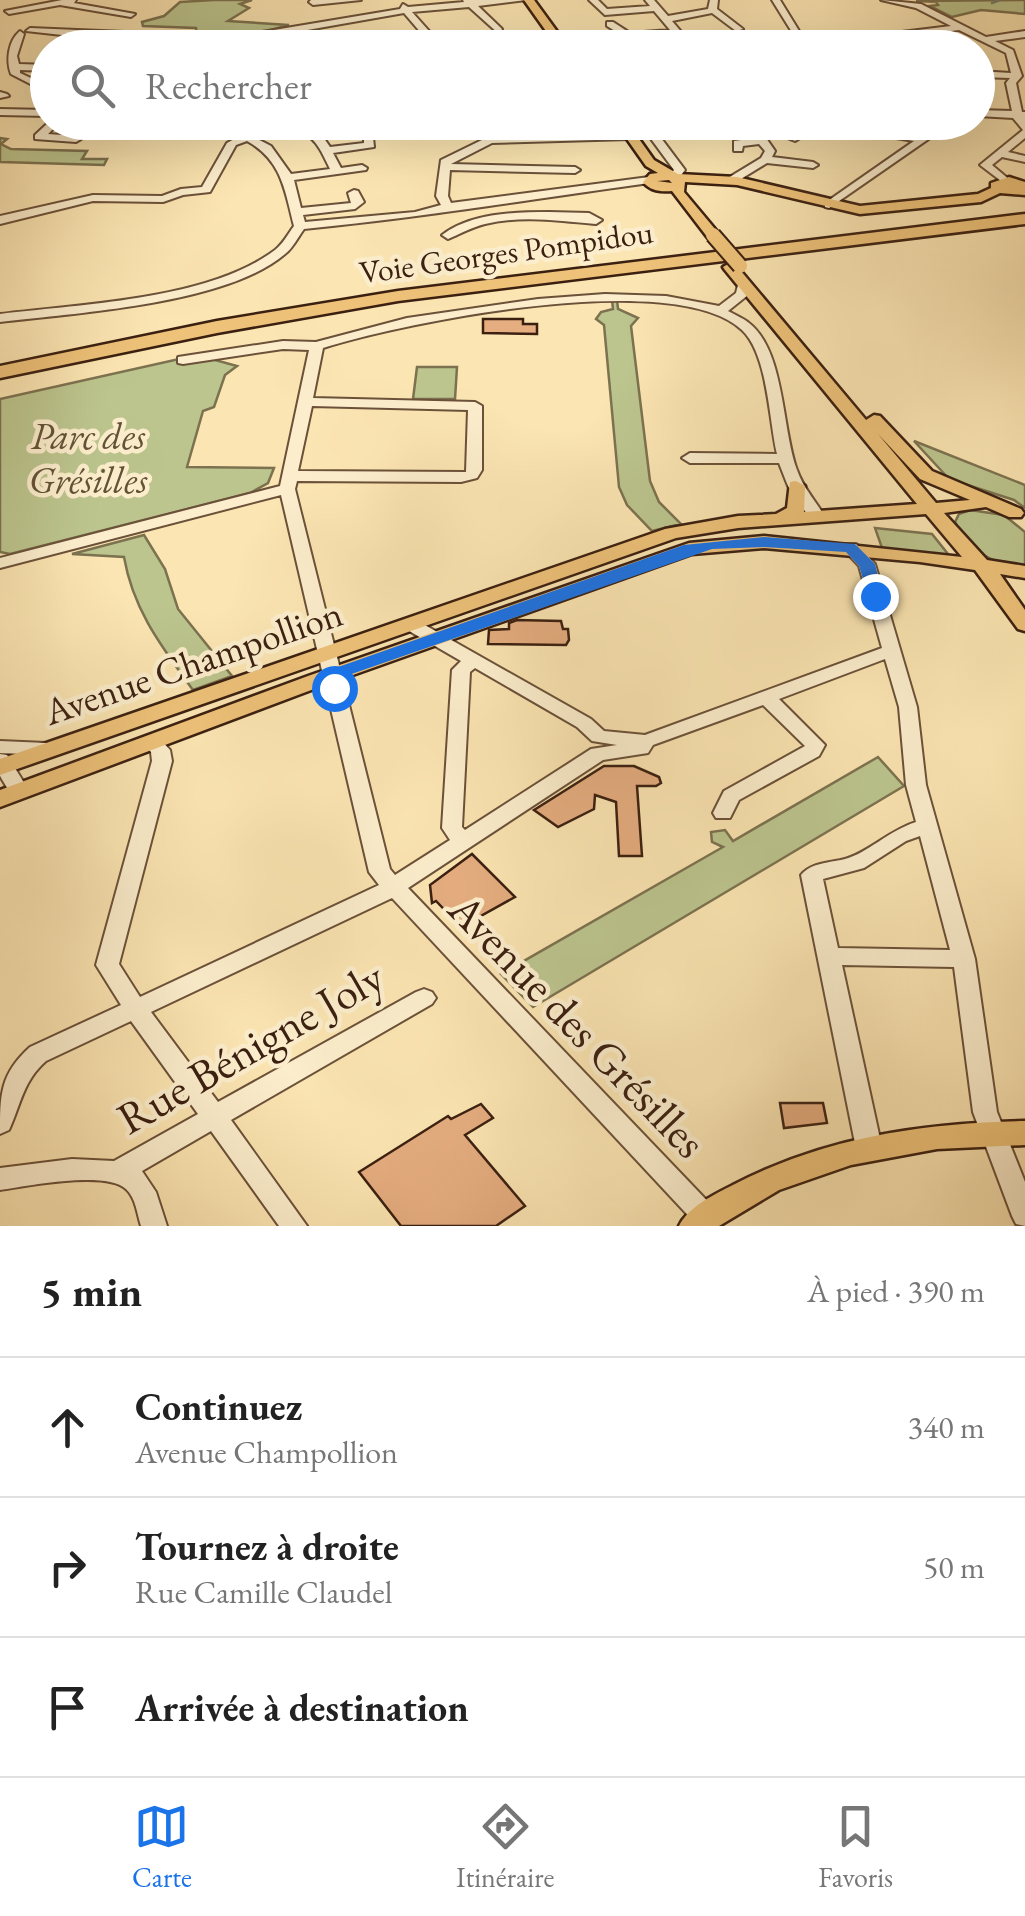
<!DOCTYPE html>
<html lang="fr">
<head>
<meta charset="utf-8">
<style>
	:root { --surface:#fff; --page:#f2f2f2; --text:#222; --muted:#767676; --line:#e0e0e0; --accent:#1a73e8 }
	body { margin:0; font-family:"EB Garamond",serif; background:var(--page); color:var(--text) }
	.stop { position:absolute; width:30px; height:30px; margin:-22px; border:8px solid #1a73e8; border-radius:50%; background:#fff }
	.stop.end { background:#1a73e8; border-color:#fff; box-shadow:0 2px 10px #0008 }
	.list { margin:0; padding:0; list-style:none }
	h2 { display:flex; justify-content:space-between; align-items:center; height:130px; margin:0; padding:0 40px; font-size:42px }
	h2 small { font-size:32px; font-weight:400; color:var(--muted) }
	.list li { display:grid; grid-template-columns:65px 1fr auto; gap:30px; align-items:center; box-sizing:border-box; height:140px; padding:0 40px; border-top:2px solid var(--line) }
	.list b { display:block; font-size:38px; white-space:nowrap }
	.list p { margin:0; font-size:32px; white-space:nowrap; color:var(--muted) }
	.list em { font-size:32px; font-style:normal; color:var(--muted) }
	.icon { flex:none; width:55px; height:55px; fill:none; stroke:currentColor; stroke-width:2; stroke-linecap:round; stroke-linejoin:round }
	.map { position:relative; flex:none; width:1025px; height:1226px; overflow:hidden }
	.search { position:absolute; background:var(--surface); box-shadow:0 10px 40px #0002; left:30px; right:30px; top:30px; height:110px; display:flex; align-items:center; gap:25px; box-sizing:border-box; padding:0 35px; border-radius:55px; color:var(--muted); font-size:38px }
	.sheet { height:550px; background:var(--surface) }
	nav { display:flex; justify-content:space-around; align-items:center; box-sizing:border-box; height:140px; border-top:2px solid var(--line); background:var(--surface); font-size:28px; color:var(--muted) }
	nav a { display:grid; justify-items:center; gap:5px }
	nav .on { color:var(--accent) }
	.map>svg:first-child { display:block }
	.green { fill:#bcc58e; stroke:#7c7250; stroke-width:2.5 }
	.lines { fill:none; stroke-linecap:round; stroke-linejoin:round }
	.stream { stroke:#777f70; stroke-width:2.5 }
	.building { fill:#e5ad80; stroke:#3b2011; stroke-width:2.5 }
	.minor-casing { stroke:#6b5139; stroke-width:4 }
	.major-casing { stroke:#3b2011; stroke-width:5 }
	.highway-casing { stroke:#3b2011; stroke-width:5 }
	.minor { fill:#fceecd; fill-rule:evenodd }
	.major { fill:#eec279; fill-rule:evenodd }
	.highway { fill:#eec279; fill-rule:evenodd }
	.major-bridge-casing { stroke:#3b2011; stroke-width:18; stroke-linecap:butt }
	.major-bridge { stroke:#eec279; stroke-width:14 }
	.route { fill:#1a73e8 }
	.labels { text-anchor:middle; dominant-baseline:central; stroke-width:9; stroke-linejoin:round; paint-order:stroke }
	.far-street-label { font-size:32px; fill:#3b2011; stroke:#fceecd }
	.park-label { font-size:38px; font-style:italic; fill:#625236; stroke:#fceecd }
	.street-label { font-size:38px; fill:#3b2011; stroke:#fceecd }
	.near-street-label { font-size:45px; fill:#3b2011; stroke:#fceecd }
</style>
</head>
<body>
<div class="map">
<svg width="1025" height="1226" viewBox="0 0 1025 1226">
	<rect width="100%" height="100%" fill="#fbe5b2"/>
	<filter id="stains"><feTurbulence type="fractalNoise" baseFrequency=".002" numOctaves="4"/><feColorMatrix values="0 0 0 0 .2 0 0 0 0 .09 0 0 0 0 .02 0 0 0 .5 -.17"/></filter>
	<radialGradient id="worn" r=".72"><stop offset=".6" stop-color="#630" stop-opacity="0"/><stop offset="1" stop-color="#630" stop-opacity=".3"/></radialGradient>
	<g class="green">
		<polygon points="214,0 252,0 240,4 249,8 228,21 289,25 260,33 197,36 196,28 143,26 142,22 164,16 180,2"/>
		<polygon points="1025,0 1025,14 981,10 952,17 930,6 938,5 936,2 916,1"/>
		<polygon points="0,138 7,139 1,144 11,149 87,151 82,159 107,159 104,165 0,162"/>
		<polygon points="612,300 617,300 618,309 638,318 631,326 650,481 659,502 681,524 652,531 627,505 619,487 604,325 596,319 601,312 613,309"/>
		<polygon points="197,355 237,366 225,375 214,407 203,411 187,467 274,468 268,483 250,493 10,554 0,552 0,399"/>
		<polygon points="417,367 457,367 455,399 413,399"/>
		<polygon points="914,441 1025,485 1025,508 1014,500 949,479"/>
		<path d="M970,510L1004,515L1025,532V565C994,567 968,550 955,522L959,514Z"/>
		<polygon points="875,528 932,534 952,559 882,548"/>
		<path d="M144,535L165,569L178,609L232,676L193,690C162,647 133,610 124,557L72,554Z"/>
		<polygon points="878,757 904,786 533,1007 501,974 723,847 712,842 711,832 725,830 733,841"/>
	</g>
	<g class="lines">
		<polyline class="stream" points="992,3 1000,0"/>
	</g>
	<g class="building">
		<polygon points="483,319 523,319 523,324 537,324 537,334 483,333"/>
		<polygon points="517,620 561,621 563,629 568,629 569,640 566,645 488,644 489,630 509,629 509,623"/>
		<polygon points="604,766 634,766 659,777 661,783 656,786 637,786 642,856 619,856 616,802 595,795 594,809 558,827 534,810"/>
		<polygon points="472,854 515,897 461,927 436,901 432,903 430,885"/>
		<polygon points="780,1103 823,1103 827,1123 784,1128"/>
		<polygon points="481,1104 493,1118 465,1135 525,1206 496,1226 401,1226 359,1172 448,1116 451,1119"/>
	</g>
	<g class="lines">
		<defs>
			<g id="minor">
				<polygon points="62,0 76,0 74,3 135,14 131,17 60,5 9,14 5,11"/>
				<polygon points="311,0 361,0 313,5 309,2"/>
				<polygon points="463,0 526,0 478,6 502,29 499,34 469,7 412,12 438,41 480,38 485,41 434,48 404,13 256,39 172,40 72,35 64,44 71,48 53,48 62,35 26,31 30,28 172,34 256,33 400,9 403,4 408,7 464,2"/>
				<polygon points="589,0 598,0 607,9 650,6 645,0 654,0 668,16 708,9 710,0 718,0 717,9 743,29 736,31 712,13 672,21 695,48 686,48 675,35 628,39 607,26 607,22 613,22 630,33 670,30 654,11 605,15"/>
				<polygon points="772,0 780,0 804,39 811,43 951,26 916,8 881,0 921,4 986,37 1025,31 1025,37 995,41 1013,50 1022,76 1016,83 1022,112 1025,112 1025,138 1008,152 1025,156 1025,162 1002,157 992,165 1011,181 1005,184 980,165 1023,130 1013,118 978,116 978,110 1012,111 1006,83 1010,78 978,77 978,71 1011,73 1006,53 959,30 821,48 791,48 800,45"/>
				<path d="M20,31L24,34L17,56L19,64L48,65V71L20,70V73L48,86V93L11,74C6,61 8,41 20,31Z"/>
				<polygon points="0,92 7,94 9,96 0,98"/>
				<polygon points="0,109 48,110 48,116 0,115"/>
				<polygon points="49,122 60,122 48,134 76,136 81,139 76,142 35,139 35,135"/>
				<path d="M137,122C152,122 162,129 176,126L161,122H195L238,131L278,123L300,124L321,134L330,147L364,143V134L370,129H378L379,131L373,137L374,147L333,153L341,168L362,165L367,168L366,170L294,180L301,208L351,203L348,193L354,190L358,191L364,202L355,209L303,215L305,222L415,212L441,205L436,196L441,160L484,139L424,122H444L490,134L491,137L630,133L635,136L630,139L492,143L451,164L575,167L580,170L575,173L450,170L448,196L451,203L649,177L655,180L649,183C534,199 419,218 304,229C298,237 293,248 285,254C227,304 76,313 0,322V314C81,304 209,300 275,250C283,244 288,234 294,226C285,191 282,160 247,141L236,145L210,192L183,195L163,202L93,201L0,224V216L93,195L162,196L181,189L202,187L227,143L236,138L183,127V131L162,135ZM278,129C312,129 317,142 330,169L291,174L271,146L248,134Z"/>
				<polygon points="720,122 743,122 764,127 765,129 761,132 783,130 799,136 800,138 795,141 782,136 766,138 775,151 772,157 813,162 818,165 813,168 767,163 736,182 728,182 728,178 761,158 765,151 759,144 743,146 742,151 734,151 734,141 756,138 755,135 759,132"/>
				<polygon points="800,122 830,122 922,135 941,122 953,122 829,208 825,207 825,203 914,141"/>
				<polygon points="644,126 652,126 685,170 678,179 668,177 674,170 643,128"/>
				<path d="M549,212L589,213L602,220L596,224C559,221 522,215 485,224C472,227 460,234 448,239L442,235C471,213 513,212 549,212Z"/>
				<path d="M744,281L750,285L748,295L728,311C735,315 743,318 749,323C785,351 782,431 797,470C803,488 816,501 825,517L823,520H811L788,486L779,463H690L682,458L690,453L777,454C769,421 768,354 742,330C675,267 406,322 323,348L313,398L475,402L482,406V470L477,478L461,482L297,481L295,489L390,869L395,875L450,840L442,828L452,670L461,661L404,628L401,624L404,620H416L591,719L604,731L645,735L882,648L859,566L842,548L844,544H856L875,564L917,707L926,785L975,959L997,1112L1025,1182V1226L1016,1224L1012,1216L973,1112L954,967L842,965L882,1148L878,1156L869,1159L860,1156L856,1148L801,875C812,862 830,863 845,859C868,853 888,831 916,822L906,785L899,707L885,659L779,699L825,745L819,756L739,800L730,818H716L713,813L724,791L805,746L763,705L653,745L648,753L603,760L408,888L715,1209L719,1217L715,1225H697L392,898L151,1012L218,1102L416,992L424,989L432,992L436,998L432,1004L231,1120L307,1226H279L211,1131L142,1171L156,1192L167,1226H141C137,1214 136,1198 126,1189C106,1170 27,1186 0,1190V1168L72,1159L114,1161L198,1114L131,1021L46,1061C23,1081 21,1104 9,1130L0,1134C0,1095 0,1074 30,1047L121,1005L96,965L152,761L151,752L142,742L145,738H159L170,750L172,761L119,964L140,997L379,885L369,872L281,495L0,568V558L280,486L309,350L283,349L183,364L178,363V357L283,341L316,342L407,318L538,299L605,294L666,296L719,306L736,293L738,285ZM312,406L468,410L466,472L298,471ZM475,668L577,727L592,741L617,745L591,749L465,830L462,827L470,672ZM920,836L950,950L838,948L823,879L864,868L906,841Z"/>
				<polygon points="0,741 46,743 53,744 56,749 53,754 46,755 0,753"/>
				<polygon points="0,754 7,755 26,786 29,791 26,796 12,796 0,776"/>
			</g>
			<g id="major">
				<polygon points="524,0 534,0 569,48 558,48"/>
				<path d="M615,122H627L654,160L678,174L737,177L860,206L978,194L991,188V183L1009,177L1025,182V195L1000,193L981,202L860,214L737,185L685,182L684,192L720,235L713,239L708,238L672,191C660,192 651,191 643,182L650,174L658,173L646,166ZM669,180L672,183L657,181H658Z"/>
				<path d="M730,263L735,264L866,420L874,415L880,416L932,471L1021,509L1024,513L1021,517H1009L986,507L944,513L987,560L1025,566V578L1000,574L1025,610V631L1018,629L975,570L920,562L764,548L692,554L322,686L0,807V790L308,676L689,543L764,536L962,557L926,514L738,528L676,538L0,775V759L665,529L738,516L776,514L787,508L790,482L796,481L805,486L804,512L917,504L725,270L723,267ZM878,434L920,479L970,500L936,503Z"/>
				<path d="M1025,1121V1145L937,1149L851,1165L779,1190L719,1226H679C688,1207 715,1194 733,1185C825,1137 923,1123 1025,1121Z"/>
			</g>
			<polygon id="highway" points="1025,214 1025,224 398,301 217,333 0,378 0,366 217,321 398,291"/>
		</defs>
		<use href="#minor" class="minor-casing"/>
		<use href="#major" class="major-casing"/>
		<use href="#highway" class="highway-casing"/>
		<use href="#minor" class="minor"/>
		<use href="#major" class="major"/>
		<use href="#highway" class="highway"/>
		<defs>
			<polyline id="major-bridge" points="713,235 740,266"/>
		</defs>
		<use href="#major-bridge" class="major-bridge-casing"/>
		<use href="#major-bridge" class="major-bridge"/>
	</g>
	<polygon class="route" points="764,537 855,544 875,564 883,596 869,599 859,566 846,552 764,547 712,549 340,678 340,692 328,692 322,676 324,672 684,545"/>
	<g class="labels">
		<g class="far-street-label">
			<text transform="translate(506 252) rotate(-8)">Voie Georges Pompidou</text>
		</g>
		<g class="park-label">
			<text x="88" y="435">Parc des<tspan x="88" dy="44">Grésilles</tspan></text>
		</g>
		<g class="street-label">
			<text transform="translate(193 662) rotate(-19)">Avenue Champollion</text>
		</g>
		<g class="near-street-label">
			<text transform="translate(578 1025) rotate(46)">Avenue des Grésilles</text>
			<text transform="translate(250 1047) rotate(-30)">Rue Bénigne Joly</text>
		</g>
	</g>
	<rect width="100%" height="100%" filter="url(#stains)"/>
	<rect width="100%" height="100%" fill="url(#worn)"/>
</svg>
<div class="stop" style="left:334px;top:688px"></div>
<div class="stop end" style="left:875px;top:596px"></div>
<div class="search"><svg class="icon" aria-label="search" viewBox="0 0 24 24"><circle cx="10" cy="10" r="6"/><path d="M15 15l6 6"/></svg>Rechercher</div>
</div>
<section class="sheet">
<h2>5 min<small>À pied · 390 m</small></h2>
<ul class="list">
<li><svg class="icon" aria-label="ahead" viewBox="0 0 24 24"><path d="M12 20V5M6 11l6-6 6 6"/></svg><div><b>Continuez</b><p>Avenue Champollion</p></div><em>340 m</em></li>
<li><svg class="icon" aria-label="right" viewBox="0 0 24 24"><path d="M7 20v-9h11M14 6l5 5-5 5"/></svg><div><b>Tournez à droite</b><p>Rue Camille Claudel</p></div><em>50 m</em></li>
<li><svg class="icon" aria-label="arrive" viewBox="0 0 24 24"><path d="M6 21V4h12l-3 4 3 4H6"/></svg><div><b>Arrivée à destination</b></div></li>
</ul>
</section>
<nav>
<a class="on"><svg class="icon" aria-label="map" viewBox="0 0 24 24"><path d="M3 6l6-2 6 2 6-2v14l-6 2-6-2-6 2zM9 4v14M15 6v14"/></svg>Carte</a>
<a><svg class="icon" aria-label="directions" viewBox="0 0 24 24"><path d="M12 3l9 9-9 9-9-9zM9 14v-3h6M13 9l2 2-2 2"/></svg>Itinéraire</a>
<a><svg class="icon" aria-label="saved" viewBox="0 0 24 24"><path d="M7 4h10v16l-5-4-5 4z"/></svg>Favoris</a>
</nav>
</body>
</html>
